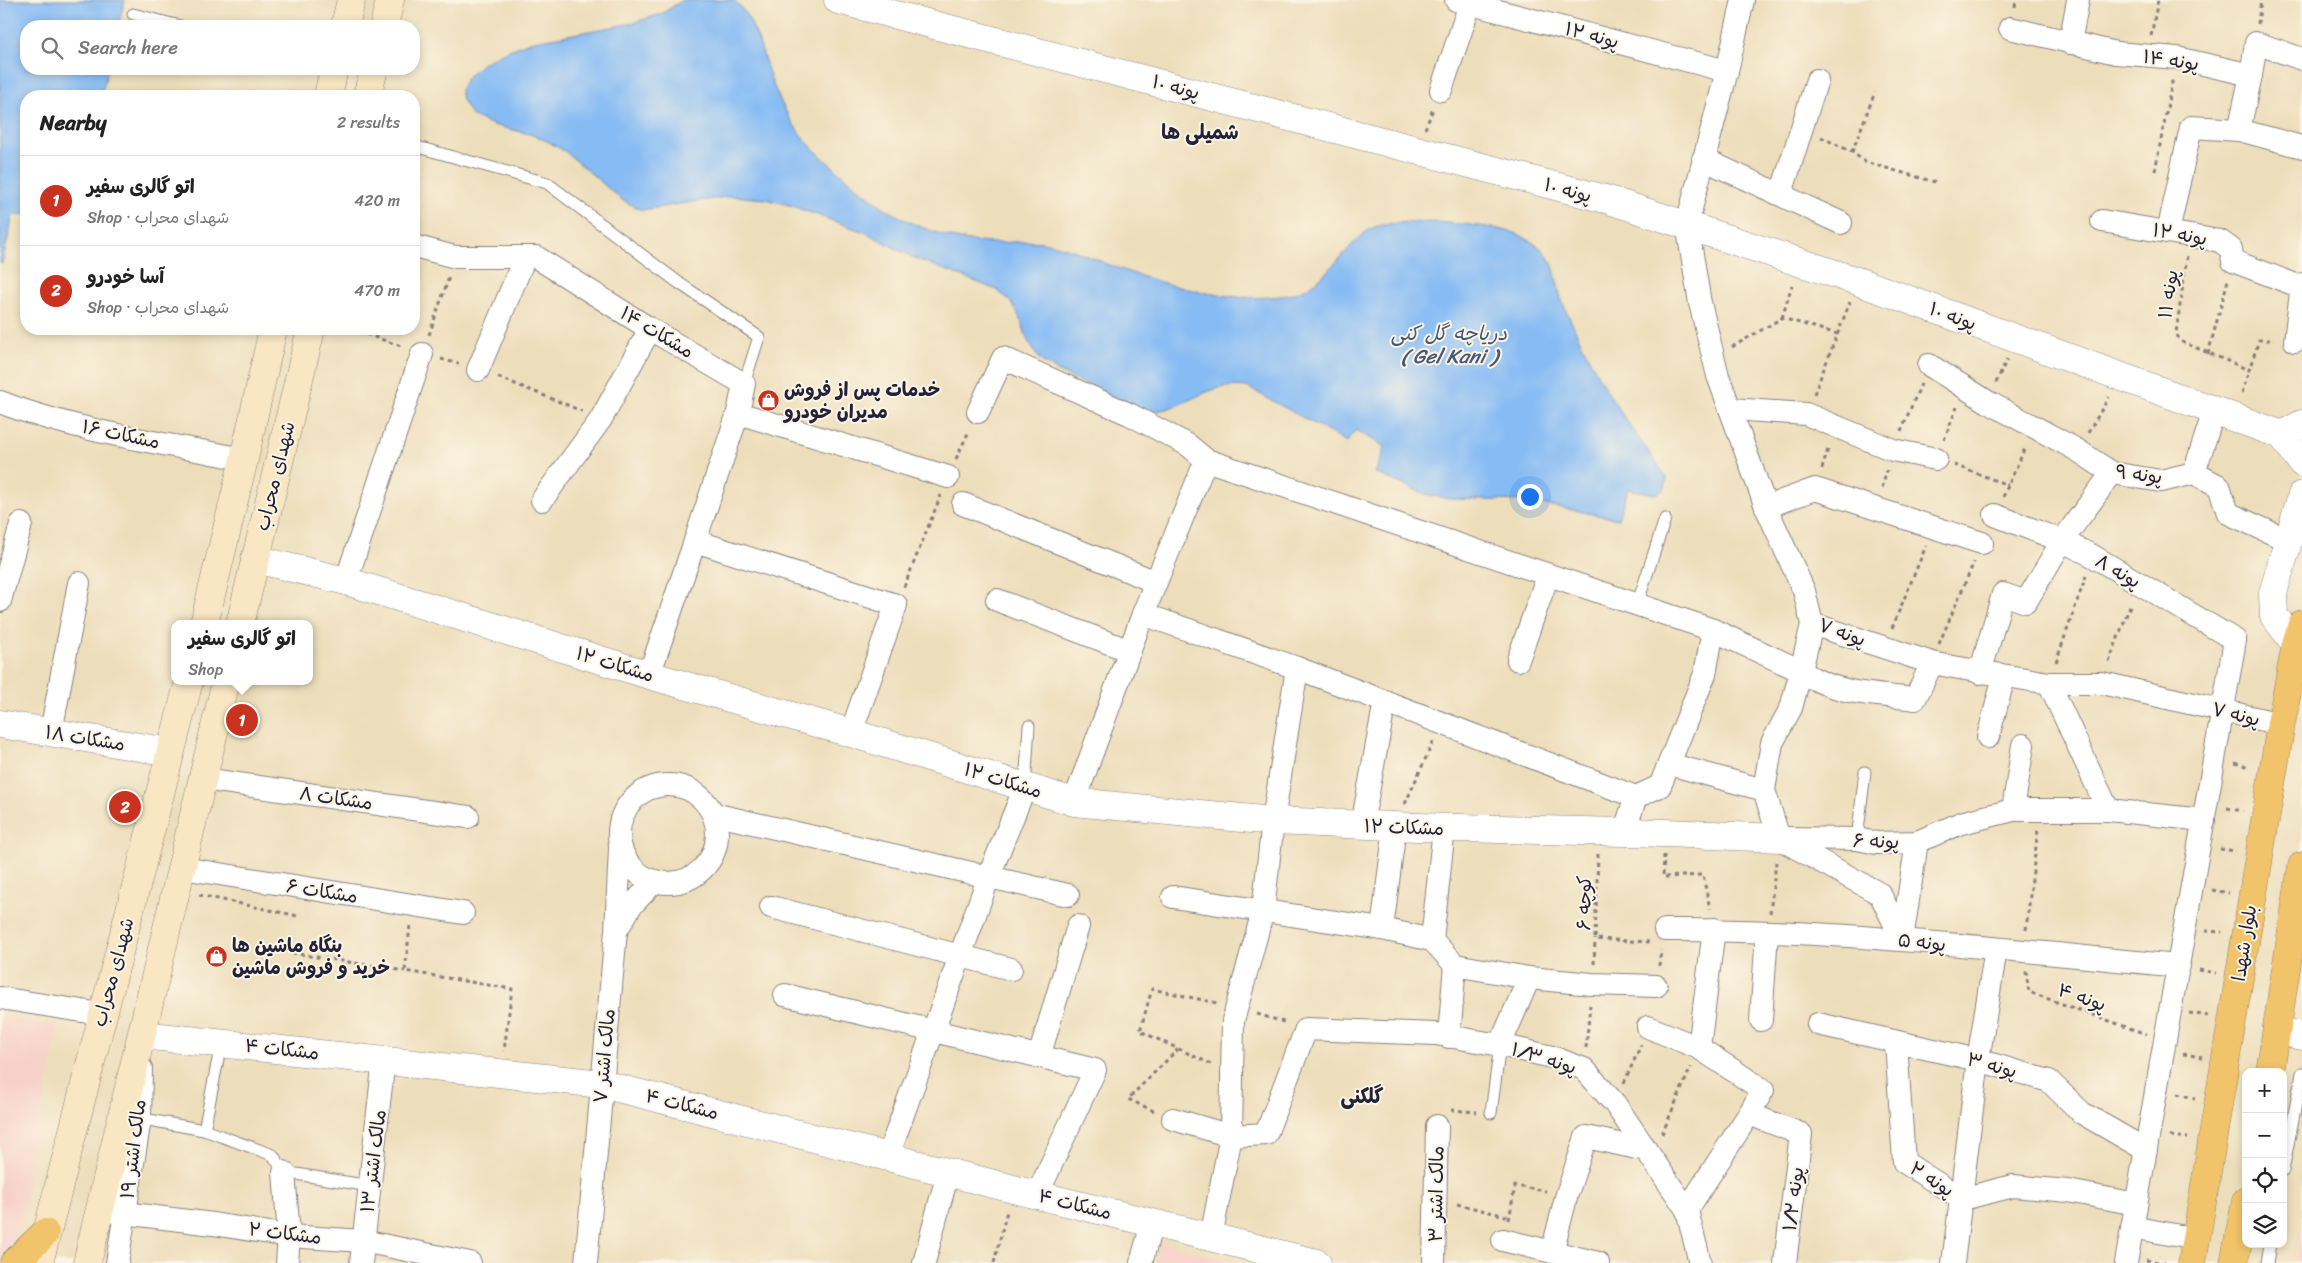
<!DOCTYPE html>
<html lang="en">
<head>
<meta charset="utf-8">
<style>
	:root { --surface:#fff; --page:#f2f2f2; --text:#222; --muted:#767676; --line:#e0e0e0; --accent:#c8321e }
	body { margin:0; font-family:Sriracha,"Playpen Sans Arabic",sans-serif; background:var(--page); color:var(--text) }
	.controls { position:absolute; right:15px; bottom:15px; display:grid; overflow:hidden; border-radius:10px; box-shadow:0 2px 8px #0003 }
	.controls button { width:45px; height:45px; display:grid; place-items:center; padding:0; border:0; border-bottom:1px solid var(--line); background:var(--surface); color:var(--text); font:25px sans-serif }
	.you { position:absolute; left:1529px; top:496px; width:18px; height:18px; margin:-12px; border:4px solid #fff; border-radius:50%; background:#1a73e8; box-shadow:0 0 0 8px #1a73e833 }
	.badge { display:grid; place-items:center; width:32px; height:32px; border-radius:50%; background:var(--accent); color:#fff; font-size:16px; font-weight:700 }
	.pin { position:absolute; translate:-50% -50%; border:2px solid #fff; box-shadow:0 1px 5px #0006 }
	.popup { position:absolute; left:171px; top:620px; width:142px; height:65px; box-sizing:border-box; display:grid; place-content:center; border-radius:10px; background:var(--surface); filter:drop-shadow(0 1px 4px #0005); font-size:16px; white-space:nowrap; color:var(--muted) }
	.popup b { font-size:19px; color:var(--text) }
	.popup::after { content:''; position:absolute; left:50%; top:100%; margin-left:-10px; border:10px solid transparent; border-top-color:var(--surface) }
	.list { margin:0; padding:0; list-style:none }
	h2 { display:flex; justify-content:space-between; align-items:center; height:65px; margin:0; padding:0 20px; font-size:21px }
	h2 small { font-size:16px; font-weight:400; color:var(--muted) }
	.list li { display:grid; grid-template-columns:32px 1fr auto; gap:15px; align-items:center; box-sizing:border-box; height:90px; padding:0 20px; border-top:1px solid var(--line) }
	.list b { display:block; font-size:19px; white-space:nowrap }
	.list p { margin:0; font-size:16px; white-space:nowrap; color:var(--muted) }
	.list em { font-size:16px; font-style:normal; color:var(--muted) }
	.icon { flex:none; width:28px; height:28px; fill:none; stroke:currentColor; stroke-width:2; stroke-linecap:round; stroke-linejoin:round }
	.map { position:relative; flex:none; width:2302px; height:1263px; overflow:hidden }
	.search { position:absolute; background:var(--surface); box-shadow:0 2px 8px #0003; left:20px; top:20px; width:400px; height:55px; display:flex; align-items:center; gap:12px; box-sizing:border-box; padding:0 18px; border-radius:20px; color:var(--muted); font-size:19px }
	.panel { position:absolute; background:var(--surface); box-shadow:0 2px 8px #0003; left:20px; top:90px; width:400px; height:245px; border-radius:20px }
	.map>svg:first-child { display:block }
	.built { fill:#f7d1c9 }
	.water { fill:#86bbf4; stroke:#546e98 }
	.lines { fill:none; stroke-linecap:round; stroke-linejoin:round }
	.service-casing { stroke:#88807b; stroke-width:13 }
	.minor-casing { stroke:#88807b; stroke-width:24 }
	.tertiary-casing { stroke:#88807b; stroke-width:29 }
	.secondary-casing { stroke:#88807b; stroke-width:29 }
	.primary-casing { stroke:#88807b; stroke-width:29 }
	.path { stroke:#88807b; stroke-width:3; stroke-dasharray:4 4; stroke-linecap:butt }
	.service { stroke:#fff; stroke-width:11 }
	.minor { stroke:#fff; stroke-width:22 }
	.tertiary { stroke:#fff; stroke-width:28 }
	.secondary { stroke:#f9e7c3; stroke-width:28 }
	.primary { stroke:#f1c36a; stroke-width:28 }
	.labels { text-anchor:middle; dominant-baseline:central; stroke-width:4; stroke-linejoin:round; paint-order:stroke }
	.street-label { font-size:19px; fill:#22223b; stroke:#fcf5e5 }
	.poi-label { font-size:19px; font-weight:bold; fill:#22223b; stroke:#fcf5e5; text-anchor:start }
	.neighbourhood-label { font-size:20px; font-weight:bold; fill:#22223b; stroke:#fcf5e5 }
	.water-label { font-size:20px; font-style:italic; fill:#45587c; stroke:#fcf5e5 }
</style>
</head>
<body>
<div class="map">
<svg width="2302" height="1263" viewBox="0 0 2302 1263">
	<rect width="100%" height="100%" fill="#fcf5e5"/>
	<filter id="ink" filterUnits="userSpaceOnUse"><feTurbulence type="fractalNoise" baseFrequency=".02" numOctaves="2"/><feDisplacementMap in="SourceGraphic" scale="10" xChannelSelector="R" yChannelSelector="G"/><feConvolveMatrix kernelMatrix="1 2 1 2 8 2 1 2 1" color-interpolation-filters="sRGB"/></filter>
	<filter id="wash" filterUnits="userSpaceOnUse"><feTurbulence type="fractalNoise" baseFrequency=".0096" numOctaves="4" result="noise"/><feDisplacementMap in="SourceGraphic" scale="20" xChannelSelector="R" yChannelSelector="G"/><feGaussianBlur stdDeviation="1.12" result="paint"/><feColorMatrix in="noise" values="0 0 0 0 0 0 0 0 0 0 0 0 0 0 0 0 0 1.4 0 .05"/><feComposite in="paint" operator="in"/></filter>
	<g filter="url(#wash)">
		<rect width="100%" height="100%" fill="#eddebb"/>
		<g class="built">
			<polygon points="0,1017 58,1026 16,1243 0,1254"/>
			<polygon points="2302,1222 2302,1263 2296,1263"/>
			<polygon points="1159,1242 1236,1263 1154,1263"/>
		</g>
		<g class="water">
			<polygon points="0,0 125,0 118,26 26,26 26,69 108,69 101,96 26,96 26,214 13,215 2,264 0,263"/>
			<path d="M683,0H734C759,24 762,59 775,89C783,107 793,127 807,142C829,165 856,187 882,206C913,227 954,242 992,243C1011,243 1029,239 1048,243C1076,249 1102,263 1129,272C1175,288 1239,304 1287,295C1322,289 1340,252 1367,231C1388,215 1481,224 1507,231C1517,233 1526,238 1535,244C1561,261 1553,284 1565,308C1579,338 1593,369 1610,396C1628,424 1648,451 1667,478L1664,490L1655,494L1628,489L1618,519L1526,501L1450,499L1428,495L1375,473L1385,447L1356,430L1347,442L1247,387C1235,386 1224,386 1212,390C1188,399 1168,414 1142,411L1057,371L1040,360L1028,341L1020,318L1011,302L997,290L914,258L867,233L789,205L766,199L732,196L642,210L622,200L566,152L547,141L530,134L493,125L471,115L462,100L460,90L467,77L482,64L502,53L530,42L633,23L661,14Z"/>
		</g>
	</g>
	<g filter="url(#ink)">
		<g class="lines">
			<defs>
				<g id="service">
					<polyline points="133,14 180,26"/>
					<polyline points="414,146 547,183 679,283 759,337 744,384"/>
					<polyline points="1637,605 1665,519"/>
					<polyline points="1025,787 1029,726"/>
					<polyline points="1857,839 1865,772"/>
					<polyline points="1491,1113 1500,1045"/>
					<polyline points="138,1118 204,1130 273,1155 284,1172 370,1186"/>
					<polyline points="204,1130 221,1044"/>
					<polyline points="2283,1170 2302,1073"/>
					<polyline points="2267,1263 2270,1244"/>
				</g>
				<g id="minor">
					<polyline points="1456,0 1727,71"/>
					<polyline points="1743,0 1727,71 1687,224 1700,303 1718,376 1766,507 1804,591 1812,624 1932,663 1959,668 2049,683 2102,683 2281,724"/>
					<polyline points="2010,28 2116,53 2177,58 2251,75 2256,43 2302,59"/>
					<polyline points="2070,43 2078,0"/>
					<polyline points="1441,90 1470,4"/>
					<polyline points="2239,130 2251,75"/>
					<polyline points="1703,159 1841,223"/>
					<polyline points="1781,194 1817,80"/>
					<polyline points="2102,221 2220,241 2231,249 2233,261 2301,287"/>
					<polyline points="2168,232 2191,127 2239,130 2302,147"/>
					<polyline points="414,246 455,257 536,257 650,329 744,384 738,413 695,541"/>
					<polyline points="2295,341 2302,284"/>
					<polyline points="1929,365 1988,402 2077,450 2112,473 2161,481 2194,473 2219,486 2228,513 2289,541"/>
					<polyline points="478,370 525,257"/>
					<path d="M0,402C74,431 166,444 244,459"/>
					<polyline points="1731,409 1806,414 1893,450 1936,459"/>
					<polyline points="978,412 1003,358 1129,414 1188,445 1206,460"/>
					<polyline points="738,413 948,477"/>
					<polyline points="2194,473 2214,411"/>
					<polyline points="542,500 601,419 650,329"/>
					<polyline points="963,504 1156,582"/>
					<polyline points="1766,507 1815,489 1982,543"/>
					<polyline points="1995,515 2062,541 2093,556 2235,640 2126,1263"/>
					<polyline points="346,581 422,354"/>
					<polyline points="997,600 1130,651"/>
					<polyline points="0,601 21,524"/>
					<polyline points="1143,614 1297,668 1636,797 1624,832"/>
					<path d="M1812,624L1801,671C1836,695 1874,694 1915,699L1932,663"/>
					<polyline points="1518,660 1548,575"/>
					<polyline points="1980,673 2003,594 2026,602 2062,541 2112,473"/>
					<polyline points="649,675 695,541 896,605 851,733"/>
					<polyline points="2049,683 2108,810"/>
					<polyline points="51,732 79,583"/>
					<polyline points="1988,737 2004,677"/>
					<polyline points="1669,764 1764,790"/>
					<polyline points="203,779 468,817"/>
					<circle cx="668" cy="834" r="49"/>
					<polyline points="1636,797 1660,786 1705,674 1713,630"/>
					<polyline points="1074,802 1143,614 1206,460 1713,630 1801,671 1791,708 1772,743 1764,790 1779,838"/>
					<polyline points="2013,810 2023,745"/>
					<polyline points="713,814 1068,895"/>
					<polyline points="1362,825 1385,701"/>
					<polyline points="1779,838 1857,839 1877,843 1917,842 1961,823 2013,810 2108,810 2204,820"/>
					<polyline points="1782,840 1880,894 1902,939"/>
					<polyline points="182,868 463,913"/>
					<polyline points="1173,897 1382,929 1432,940 1455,965 1529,978 1500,1045"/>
					<polyline points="771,907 1011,969"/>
					<polyline points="618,928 631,906 655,881"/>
					<polyline points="1382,929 1395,827"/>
					<path d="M1665,930C1836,929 2008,950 2179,966"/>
					<polyline points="1902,939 1917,842"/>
					<polyline points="1432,940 1444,828"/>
					<polyline points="1529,978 1592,984 1656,986"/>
					<polyline points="785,995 1095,1070 1037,1195"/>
					<polyline points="0,998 101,1014"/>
					<polyline points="1761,1020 1767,933"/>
					<polyline points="1818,1024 1978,1060 2049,1081 2082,1113 2146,1150"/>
					<polyline points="1648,1027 1699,1048 1763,1090 1749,1114"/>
					<polyline points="1449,1037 1455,965"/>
					<polyline points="1896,1042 1904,1162 1962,1199 2013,1186 2068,1191 2136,1204"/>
					<polyline points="1699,1048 1714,929"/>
					<polyline points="1039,1057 1078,926"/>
					<polyline points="1173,1119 1231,1136 1266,1134 1306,1029 1436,1034 1500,1045 1552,1057 1584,1069 1615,1104 1687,1210 1700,1263"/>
					<polyline points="888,1156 989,876 1025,787"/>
					<polyline points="284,1172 289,1236 287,1263"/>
					<polyline points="99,1210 213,1224 289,1236 363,1241 470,1263"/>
					<polyline points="1687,1210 1749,1114 1801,1134 1785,1263"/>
					<polyline points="2132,1227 2196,1239"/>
					<polyline points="1211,1237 1231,1136 1233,1021 1263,911 1273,821 1297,668"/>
					<polyline points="1503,1240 1598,1263"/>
					<polyline points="1552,1252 1567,1194 1586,1137 1646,1150"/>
					<polyline points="117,1263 140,1119 141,1068"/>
					<polyline points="361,1263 384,1059"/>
					<polyline points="586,1263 616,931 620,849"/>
					<polyline points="924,1263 948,1172"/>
					<polyline points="1141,1263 1152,1223"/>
					<polyline points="1434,1263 1437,1126"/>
					<polyline points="1953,1263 1978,1060 1996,949"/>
				</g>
				<g id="tertiary">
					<polyline points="838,0 1609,200 1857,281 2282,435 2302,463"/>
					<polyline points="2282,435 2302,424"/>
					<polyline points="255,559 346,581 649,675 851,733 1074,802 1273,821 1416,827 1666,833 1779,838"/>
					<polyline points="2296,644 2274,616 2273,593 2302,495"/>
					<polyline points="0,724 170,752"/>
					<polyline points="2277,1030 2302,1036"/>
					<polyline points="142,1035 602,1084 1037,1195 1317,1263"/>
				</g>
				<g id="secondary">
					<polyline points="345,26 351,0"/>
					<polyline points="384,26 390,0"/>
					<polyline points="328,96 334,69"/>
					<polyline points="367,96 374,69"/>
					<polyline points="204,624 244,459 273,329"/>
					<polyline points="240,624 311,329"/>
					<polyline points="39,1263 189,681"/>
					<polyline points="87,1263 226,681"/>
				</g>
				<g id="primary">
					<polyline points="2270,1072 2302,866"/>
					<polyline points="14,1263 45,1233"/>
					<polyline points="2192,1263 2281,724 2296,644 2302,624"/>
					<polyline points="2234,1263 2246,1201"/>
				</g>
			</defs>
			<use href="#service" class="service-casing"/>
			<use href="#minor" class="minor-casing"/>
			<use href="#tertiary" class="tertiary-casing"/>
			<use href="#secondary" class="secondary-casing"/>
			<use href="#primary" class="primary-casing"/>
			<g class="path">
				<polyline points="2015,7 2016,0"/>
				<polyline points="2258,24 2261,0"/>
				<polyline points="2151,36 2158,0"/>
				<polyline points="1425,129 1433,109"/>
				<polyline points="1821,137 1852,152 1865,162 1935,182"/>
				<polyline points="1852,152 1875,92"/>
				<polyline points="2155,171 2173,77"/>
				<polyline points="2187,256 2176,333 2180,341 2249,370 2259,340 2274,340"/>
				<polyline points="1782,318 1792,285"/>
				<polyline points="351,329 404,347"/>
				<polyline points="429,335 449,277"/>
				<polyline points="1732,347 1782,318 1838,334"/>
				<polyline points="2208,354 2228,280"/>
				<polyline points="441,359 459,364"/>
				<polyline points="498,377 582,411"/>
				<polyline points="1996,383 2007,359"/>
				<polyline points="2242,393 2249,370"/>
				<polyline points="1814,394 1850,302"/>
				<polyline points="1901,431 1921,384"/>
				<polyline points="2088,433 2109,397"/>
				<polyline points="1944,440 1957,407"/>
				<polyline points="956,459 969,431"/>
				<polyline points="1954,465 2008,485"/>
				<polyline points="1822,469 1829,446"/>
				<polyline points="1882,488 1887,470"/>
				<polyline points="2003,497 2026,446"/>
				<polyline points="904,587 941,495"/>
				<polyline points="1892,628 1926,546"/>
				<polyline points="1939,644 1974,562"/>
				<polyline points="2056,662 2086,576"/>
				<polyline points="2109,662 2131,603"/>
				<polyline points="2235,763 2250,767"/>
				<polyline points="1405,804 1433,742"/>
				<polyline points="2227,808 2243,811"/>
				<polyline points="2220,849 2236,851"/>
				<polyline points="1598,854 1595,939 1649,942"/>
				<polyline points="1664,855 1663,877 1703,875 1710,909"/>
				<polyline points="2212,890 2229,893"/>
				<polyline points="199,895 298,916"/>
				<polyline points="1770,913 1776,862"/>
				<polyline points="410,926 405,971 512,989 504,1051"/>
				<polyline points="2026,930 2038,829"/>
				<polyline points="2205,931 2222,932"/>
				<polyline points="292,953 405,971"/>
				<polyline points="1594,964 1595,939"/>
				<polyline points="1659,966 1661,950"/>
				<polyline points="2199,970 2216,973"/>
				<polyline points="2026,971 2029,992 2146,1034"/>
				<polyline points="2189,1013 2209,1016"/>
				<polyline points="1257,1014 1287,1023"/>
				<polyline points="1586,1048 1590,1005"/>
				<polyline points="2183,1054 2202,1057"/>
				<polyline points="1211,1064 1140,1031 1152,989 1217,1003"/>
				<polyline points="1624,1083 1641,1045"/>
				<polyline points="2177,1094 2195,1098"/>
				<polyline points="1451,1110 1477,1112"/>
				<polyline points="1154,1111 1128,1099 1178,1049"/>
				<polyline points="1662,1134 1691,1067"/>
				<polyline points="2170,1136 2188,1138"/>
				<polyline points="1457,1204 1510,1217"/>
				<polyline points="1509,1220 1515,1186 1546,1191"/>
				<polyline points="2146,1260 2165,1263"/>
				<polyline points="994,1263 1007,1211"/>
			</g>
			<use href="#service" class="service"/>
			<use href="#minor" class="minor"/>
			<use href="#tertiary" class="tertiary"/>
			<use href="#secondary" class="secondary"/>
			<use href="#primary" class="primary"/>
		</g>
	</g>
	<defs>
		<symbol id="shop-disc" viewBox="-11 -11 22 22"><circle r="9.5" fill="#c8321e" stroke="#fcf5e5"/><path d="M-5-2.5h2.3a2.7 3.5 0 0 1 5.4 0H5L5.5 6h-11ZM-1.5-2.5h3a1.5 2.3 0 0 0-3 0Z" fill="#fff"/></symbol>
	</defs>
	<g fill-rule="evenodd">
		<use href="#shop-disc" x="756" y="388" width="25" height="25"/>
		<use href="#shop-disc" x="204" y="944" width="25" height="25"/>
	</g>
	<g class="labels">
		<g class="street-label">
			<text transform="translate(1592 35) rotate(15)">پونه ۱۲</text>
			<text transform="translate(2171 60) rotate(8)">پونه ۱۴</text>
			<text transform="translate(1176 87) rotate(15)">پونه ۱۰</text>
			<text transform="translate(1568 190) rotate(15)">پونه ۱۰</text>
			<text transform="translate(2180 234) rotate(10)">پونه ۱۲</text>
			<text transform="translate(2168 294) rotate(-82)">پونه ۱۱</text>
			<text transform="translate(1953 316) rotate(20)">پونه ۱۰</text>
			<text transform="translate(657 332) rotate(31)">مشکات ۱۴</text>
			<text transform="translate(121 434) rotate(12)">مشکات ۱۶</text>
			<text transform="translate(2139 474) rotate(7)">پونه ۹</text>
			<text transform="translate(275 476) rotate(-76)">شهدای محراب</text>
			<text transform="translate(2118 571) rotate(30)">پونه ۸</text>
			<text transform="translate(1842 632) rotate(20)">پونه ۷</text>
			<text transform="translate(615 664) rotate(17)">مشکات ۱۲</text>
			<text transform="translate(2236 714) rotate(14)">پونه ۷</text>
			<text transform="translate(85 738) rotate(9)">مشکات ۱۸</text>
			<text transform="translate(1003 780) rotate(17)">مشکات ۱۲</text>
			<text transform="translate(336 798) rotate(8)">مشکات ۸</text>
			<text transform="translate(1404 827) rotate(2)">مشکات ۱۲</text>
			<text transform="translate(1876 841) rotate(2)">پونه ۶</text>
			<text transform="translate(322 891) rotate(9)">مشکات ۶</text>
			<text transform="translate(1584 903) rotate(-89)">کوچه ۶</text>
			<text transform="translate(1922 942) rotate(6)">پونه ۵</text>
			<text transform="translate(2244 943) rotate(-81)">بلوار شهدا</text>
			<text transform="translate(113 972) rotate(-75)">شهدای محراب</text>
			<text transform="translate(2082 997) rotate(19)">پونه ۴</text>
			<text transform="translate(282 1049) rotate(6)">مشکات ۴</text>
			<text transform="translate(604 1056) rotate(-85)">مالک اشتر ۷</text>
			<text transform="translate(1544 1058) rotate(17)">پونه ۱/۳</text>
			<text transform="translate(1992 1065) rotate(15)">پونه ۳</text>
			<text transform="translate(682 1104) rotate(14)">مشکات ۴</text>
			<text transform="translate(133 1149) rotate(-83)">مالک اشتر ۱۹</text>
			<text transform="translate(373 1161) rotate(-83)">مالک اشتر ۱۳</text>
			<text transform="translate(1932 1179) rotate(33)">پونه ۲</text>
			<text transform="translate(1436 1194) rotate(-89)">مالک اشتر ۳</text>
			<text transform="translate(1793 1199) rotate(-83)">پونه ۱/۲</text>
			<text transform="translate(1075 1204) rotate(14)">مشکات ۴</text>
			<text transform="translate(285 1233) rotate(7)">مشکات ۲</text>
		</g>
		<g class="poi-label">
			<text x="784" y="389">خدمات پس از فروش<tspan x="784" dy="22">مدیران خودرو</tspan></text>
			<text x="232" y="945">بنگاه ماشین ها<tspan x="232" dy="22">خرید و فروش ماشین</tspan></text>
		</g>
		<g class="neighbourhood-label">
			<text x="1200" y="132">شمیلی ها</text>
			<text x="1362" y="1096">گلکنی</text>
		</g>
		<g class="water-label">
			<text x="1449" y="333">دریاچه گل کنی<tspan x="1449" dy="23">( Gel Kani )</tspan></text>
		</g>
	</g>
</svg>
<div class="controls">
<button>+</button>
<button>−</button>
<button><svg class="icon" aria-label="locate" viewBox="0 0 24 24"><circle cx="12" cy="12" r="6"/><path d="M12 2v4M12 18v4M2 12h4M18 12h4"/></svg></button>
<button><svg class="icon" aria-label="layers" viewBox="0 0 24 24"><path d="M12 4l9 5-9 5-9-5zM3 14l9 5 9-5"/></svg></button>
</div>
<div class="you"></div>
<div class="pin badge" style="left:242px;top:720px">1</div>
<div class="popup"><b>اتو گالری سفیر</b>Shop</div>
<div class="pin badge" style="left:125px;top:807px">2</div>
<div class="search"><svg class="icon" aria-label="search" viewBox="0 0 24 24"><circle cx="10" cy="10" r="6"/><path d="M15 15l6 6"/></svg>Search here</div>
<section class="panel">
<h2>Nearby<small>2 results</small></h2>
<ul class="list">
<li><span class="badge">1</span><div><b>اتو گالری سفیر</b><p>Shop · شهدای محراب</p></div><em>420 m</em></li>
<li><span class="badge">2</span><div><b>آسا خودرو</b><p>Shop · شهدای محراب</p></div><em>470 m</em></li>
</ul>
</section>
</div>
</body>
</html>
